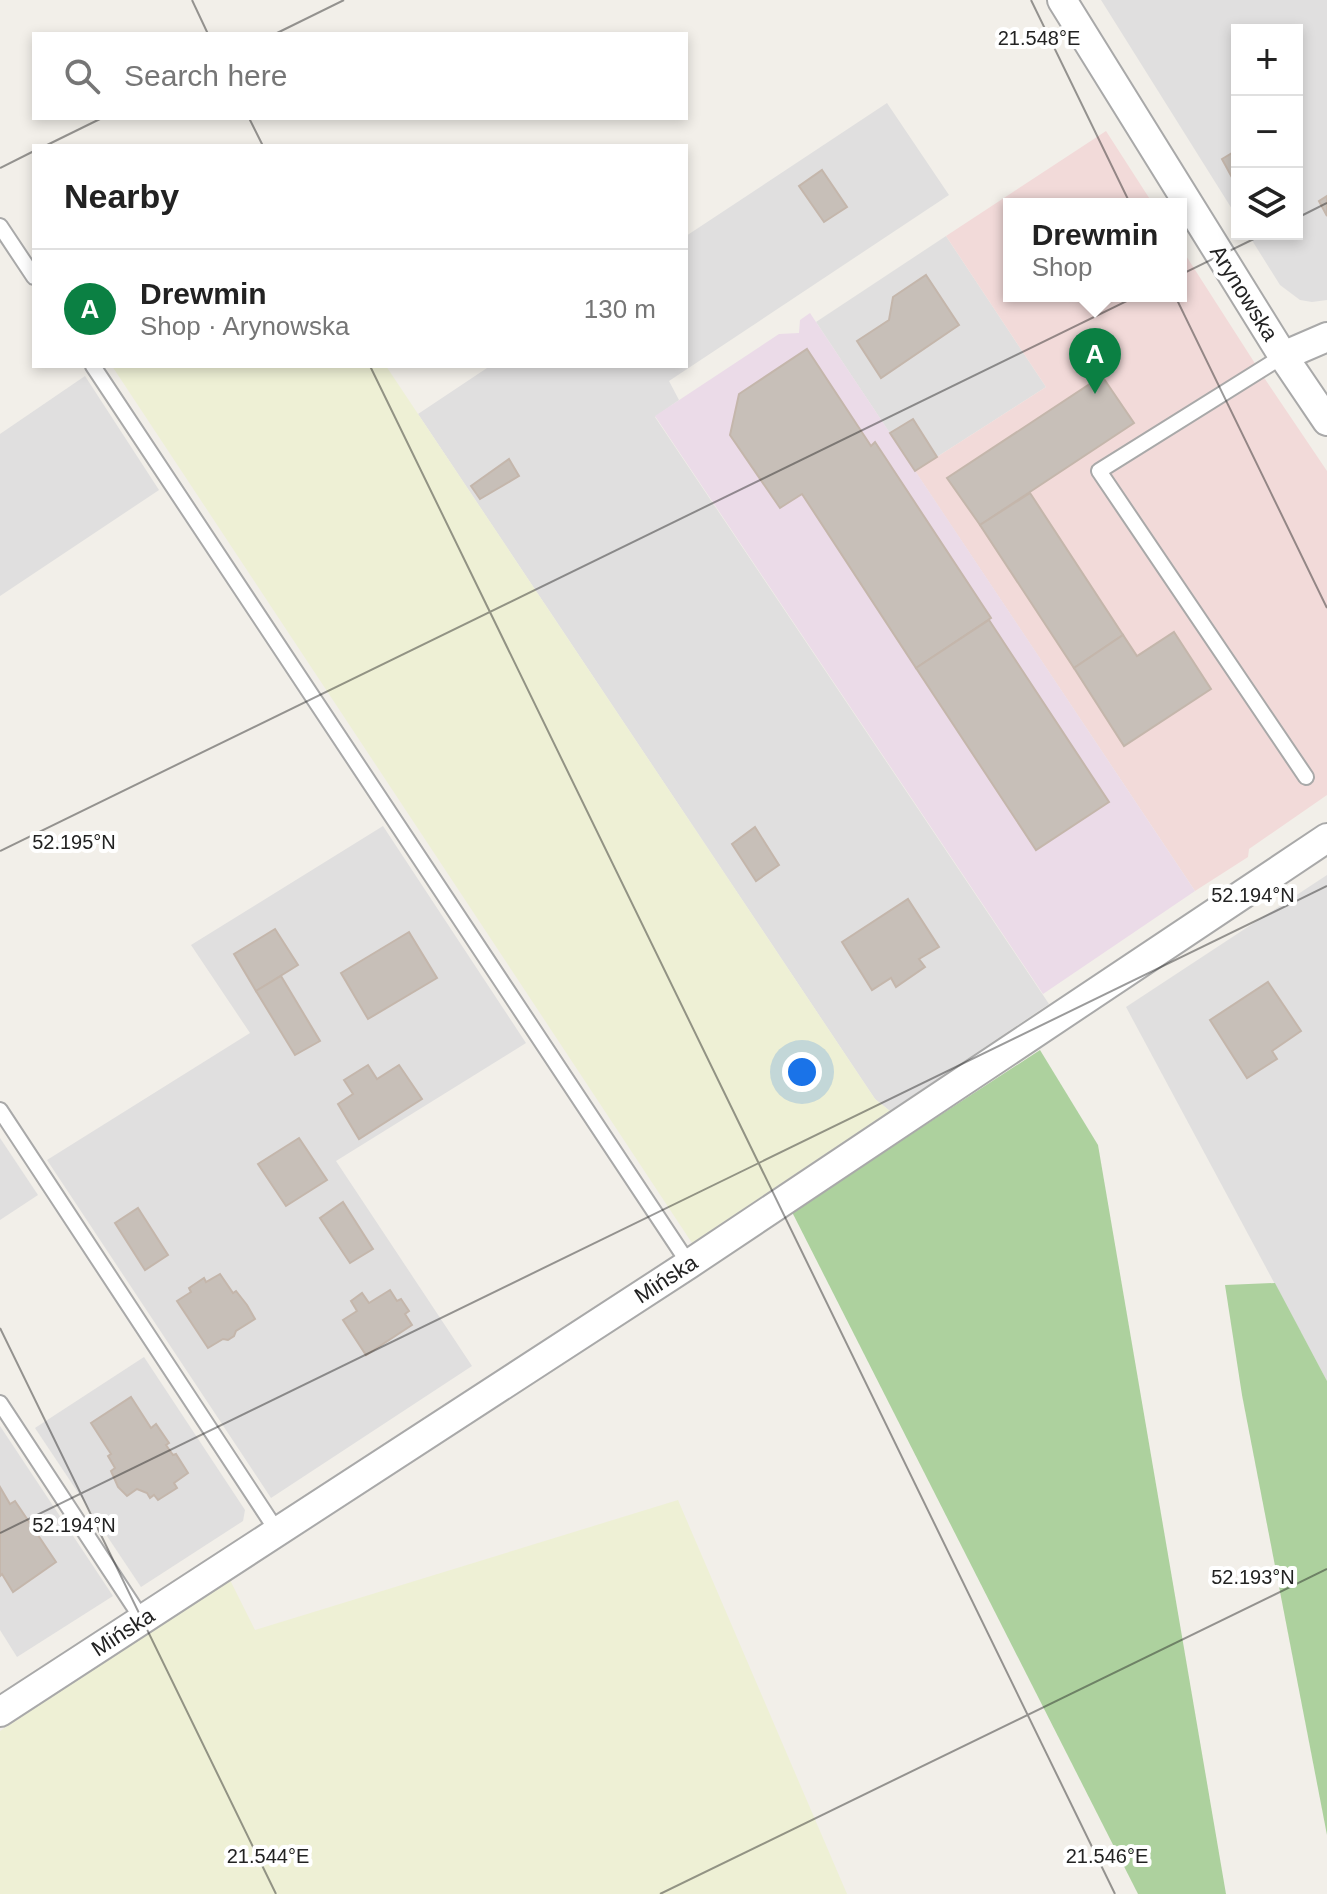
<!DOCTYPE html>
<html lang="en">
<head>
<meta charset="utf-8">
<style>
	:root { --surface:#fff; --page:#f2f2f2; --text:#222; --muted:#767676; --line:#e0e0e0; --accent:#0b8043 }
	body { margin:0; font-family:Helvetica,sans-serif; background:var(--page); color:var(--text) }
	.controls { position:absolute; right:24px; top:24px; display:grid; overflow:hidden; border-radius:0px; box-shadow:0 4px 12px #0003 }
	.controls button { width:72px; height:72px; display:grid; place-items:center; padding:0; border:0; border-bottom:2px solid var(--line); background:var(--surface); color:var(--text); font:40px sans-serif }
	.you { position:absolute; left:802px; top:1072px; width:28px; height:28px; margin:-20px; border:6px solid #fff; border-radius:50%; background:#1a73e8; box-shadow:0 0 0 12px #1a73e833 }
	.badge { display:grid; place-items:center; width:52px; height:52px; border-radius:50%; background:var(--accent); color:#fff; font-size:26px; font-weight:700 }
	.pin { position:absolute; translate:-50% -66px; filter:drop-shadow(0 2px 4px #0008) }
	.pin::after { content:''; position:absolute; top:42px; width:28px; height:24px; background:inherit; clip-path:polygon(0 0,100% 0,50% 100%) }
	.popup { position:absolute; left:1003px; top:198px; width:184px; height:104px; box-sizing:border-box; display:grid; place-content:center; border-radius:0px; background:var(--surface); filter:drop-shadow(0 2px 6px #0005); font-size:26px; white-space:nowrap; color:var(--muted) }
	.popup b { font-size:30px; color:var(--text) }
	.popup::after { content:''; position:absolute; left:50%; top:100%; margin-left:-16px; border:16px solid transparent; border-top-color:var(--surface) }
	.list { margin:0; padding:0; list-style:none }
	h2 { display:flex; justify-content:space-between; align-items:center; height:104px; margin:0; padding:0 32px; font-size:34px }
	h2 small { font-size:26px; font-weight:400; color:var(--muted) }
	.list li { display:grid; grid-template-columns:52px 1fr auto; gap:24px; align-items:center; box-sizing:border-box; height:120px; padding:0 32px; border-top:2px solid var(--line) }
	.list b { display:block; font-size:30px; white-space:nowrap }
	.list p { margin:0; font-size:26px; white-space:nowrap; color:var(--muted) }
	.list em { font-size:26px; font-style:normal; color:var(--muted) }
	.icon { flex:none; width:44px; height:44px; fill:none; stroke:currentColor; stroke-width:2; stroke-linecap:round; stroke-linejoin:round }
	.map { position:relative; flex:none; width:1327px; height:1894px; overflow:hidden }
	.search { position:absolute; background:var(--surface); box-shadow:0 4px 12px #0003; left:32px; top:32px; width:656px; height:88px; display:flex; align-items:center; gap:20px; box-sizing:border-box; padding:0 28px; border-radius:0px; color:var(--muted); font-size:30px }
	.panel { position:absolute; background:var(--surface); box-shadow:0 4px 12px #0003; left:32px; top:144px; width:656px; height:224px; border-radius:0px }
	.map>svg:first-child { display:block }
	.residential { fill:#e0dfdf }
	.commercial { fill:#f2dad9 }
	.industrial { fill:#ebdbe8 }
	.farmland { fill:#eef0d5 }
	.forest { fill:#add19e }
	.building { fill:#c7bfb8; stroke:#c4b6ab; stroke-width:2 }
	.lines { fill:none; stroke-linecap:round; stroke-linejoin:round }
	.lane-casing { stroke:#a9a9a9; stroke-width:18 }
	.street-casing { stroke:#a9a9a9; stroke-width:32 }
	.lane { stroke:#fff; stroke-width:14 }
	.street { stroke:#fff; stroke-width:28 }
	.ticks { fill:none; stroke:#222; stroke-width:2; stroke-opacity:0.45 }
	.labels { text-anchor:middle; dominant-baseline:central; stroke-width:8; stroke-linejoin:round; paint-order:stroke }
	.street-label { font-size:22px; fill:#222; stroke:#fff }
	.ticks-label { font-size:20px; text-anchor:middle; fill:#222; stroke:#fff; stroke-width:8; stroke-linejoin:round; paint-order:stroke }
</style>
</head>
<body>
<div class="map">
<svg width="1327" height="1894" viewBox="0 0 1327 1894">
	<rect width="100%" height="100%" fill="#f2efe9"/>
	<g class="residential">
		<polygon points="1101,0 1327,0 1327,300 1312,302 1300,300 1280,285 1248,234 1297,234 1297,30 1237,30 1237,217"/>
		<polygon points="887,103 949,195 669,381 679,400 655,417 1049,1004 890,1111 875,1099 418,414 490,366 686,366 686,236"/>
		<polygon points="946,236 1046,387 915,471 816,322"/>
		<polygon points="85,376 159,490 0,596 0,434"/>
		<polygon points="383,826 526,1043 336,1161 472,1366 271,1498 47,1160 250,1033 191,945"/>
		<polygon points="1327,875 1327,1381 1126,1007"/>
		<polygon points="0,1138 38,1195 0,1220"/>
		<polygon points="144,1357 245,1510 243,1521 141,1587 35,1428"/>
		<polygon points="0,1426 113,1596 17,1657 0,1630"/>
	</g>
	<polygon class="commercial" points="1106,131 1153,204 1009,204 1009,296 1181,296 1181,248 1265,379 1327,471 1327,795 1249,849 1248,857 1195,891 915,471 1046,387 946,236"/>
	<polygon class="industrial" points="810,313 1195,891 1043,994 655,416 779,334 799,333 800,320"/>
	<g class="farmland">
		<polygon points="112,366 386,366 875,1099 890,1111 692,1243"/>
		<polygon points="678,1500 847,1894 0,1894 0,1731 230,1580 255,1630"/>
	</g>
	<g class="forest">
		<polygon points="1040,1050 1098,1145 1226,1894 1138,1894 792,1212"/>
		<polygon points="1275,1283 1327,1381 1327,1835 1242,1395 1225,1285"/>
	</g>
	<g class="building">
		<polygon points="1237,150 1237,182 1235,183 1222,159"/>
		<polygon points="822,170 847,207 824,222 799,186"/>
		<polygon points="1327,196 1327,216 1319,201"/>
		<polygon points="926,275 959,325 881,378 857,341 889,320 893,297"/>
		<polygon points="807,349 871,446 875,442 991,618 916,668 802,494 780,508 730,435 739,394"/>
		<polygon points="1102,376 1134,423 980,525 947,478"/>
		<polygon points="913,419 937,457 915,471 890,433"/>
		<polygon points="509,459 519,476 480,499 471,486"/>
		<polygon points="1030,493 1123,635 1074,668 980,525"/>
		<polygon points="989,620 1109,802 1036,850 916,668"/>
		<polygon points="1174,632 1211,689 1124,746 1074,668 1123,635 1137,656"/>
		<polygon points="755,827 779,865 756,881 732,844"/>
		<polygon points="908,899 939,947 919,959 925,967 896,987 891,978 872,990 842,942"/>
		<polygon points="275,929 298,965 256,991 234,954"/>
		<polygon points="409,932 437,978 368,1019 341,973"/>
		<polygon points="281,976 320,1041 295,1055 256,991"/>
		<polygon points="1268,982 1301,1031 1272,1051 1277,1059 1247,1078 1210,1020"/>
		<polygon points="368,1065 377,1079 399,1065 422,1099 359,1139 338,1104 353,1094 344,1080"/>
		<polygon points="299,1138 327,1180 286,1206 258,1164"/>
		<polygon points="343,1202 373,1249 350,1263 320,1218"/>
		<polygon points="138,1208 168,1255 145,1270 115,1223"/>
		<polygon points="220,1274 233,1293 236,1291 247,1305 255,1319 236,1331 234,1336 228,1340 223,1339 208,1348 177,1301 191,1292 189,1288 204,1278 206,1282"/>
		<polygon points="390,1290 397,1301 401,1299 409,1311 405,1314 412,1325 366,1355 343,1320 357,1311 351,1301 362,1293 369,1303"/>
		<polygon points="131,1397 151,1428 156,1424 169,1443 166,1445 173,1455 176,1454 188,1473 174,1483 177,1488 158,1500 154,1495 150,1498 147,1493 137,1489 127,1496 118,1487 111,1471 115,1468 108,1456 111,1454 91,1423"/>
		<polygon points="0,1487 10,1504 15,1501 56,1562 13,1592 2,1574 0,1576"/>
	</g>
	<g class="lines">
		<defs>
			<g id="lane">
				<polyline points="0,226 34,277"/>
				<polyline points="1283,356 1099,471 1306,777"/>
				<polyline points="93,366 689,1264"/>
				<polyline points="0,1110 277,1531"/>
				<polyline points="0,1403 142,1619"/>
			</g>
			<g id="street">
				<polyline points="1062,0 1283,356 1327,421"/>
				<polyline points="1283,356 1327,337"/>
				<polyline points="0,1712 689,1264 1327,838"/>
			</g>
		</defs>
		<use href="#lane" class="lane-casing"/>
		<use href="#street" class="street-casing"/>
		<use href="#lane" class="lane"/>
		<use href="#street" class="street"/>
	</g>
	<path class="ticks" d="M192,0L208,34M1031,0L1327,608M275,34L344,0M249,118L263,146M45,146L102,118M0,168L34,151M1297,218L1327,203M370,366L1115,1894M0,851L1264,234M0,1328L276,1894M0,1533L1327,886M660,1894L1327,1569"/>
	<g class="labels">
		<g class="street-label">
			<text transform="translate(1244 293) rotate(58)">Arynowska</text>
			<text transform="translate(666 1279) rotate(-33)">Mińska</text>
			<text transform="translate(123 1632) rotate(-33)">Mińska</text>
		</g>
	</g>
	<g class="ticks-label">
		<text x="1039" y="45">21.548°E</text>
		<text x="74" y="849">52.195°N</text>
		<text x="1253" y="902">52.194°N</text>
		<text x="74" y="1532">52.194°N</text>
		<text x="1253" y="1584">52.193°N</text>
		<text x="268" y="1863">21.544°E</text>
		<text x="1107" y="1863">21.546°E</text>
	</g>
</svg>
<div class="controls">
<button>+</button>
<button>−</button>
<button><svg class="icon" aria-label="layers" viewBox="0 0 24 24"><path d="M12 4l9 5-9 5-9-5zM3 14l9 5 9-5"/></svg></button>
</div>
<div class="you"></div>
<div class="pin badge" style="left:1095px;top:394px">A</div>
<div class="popup"><b>Drewmin</b>Shop</div>
<div class="search"><svg class="icon" aria-label="search" viewBox="0 0 24 24"><circle cx="10" cy="10" r="6"/><path d="M15 15l6 6"/></svg>Search here</div>
<section class="panel">
<h2>Nearby<small></small></h2>
<ul class="list">
<li><span class="badge">A</span><div><b>Drewmin</b><p>Shop · Arynowska</p></div><em>130 m</em></li>
</ul>
</section>
</div>
</body>
</html>
